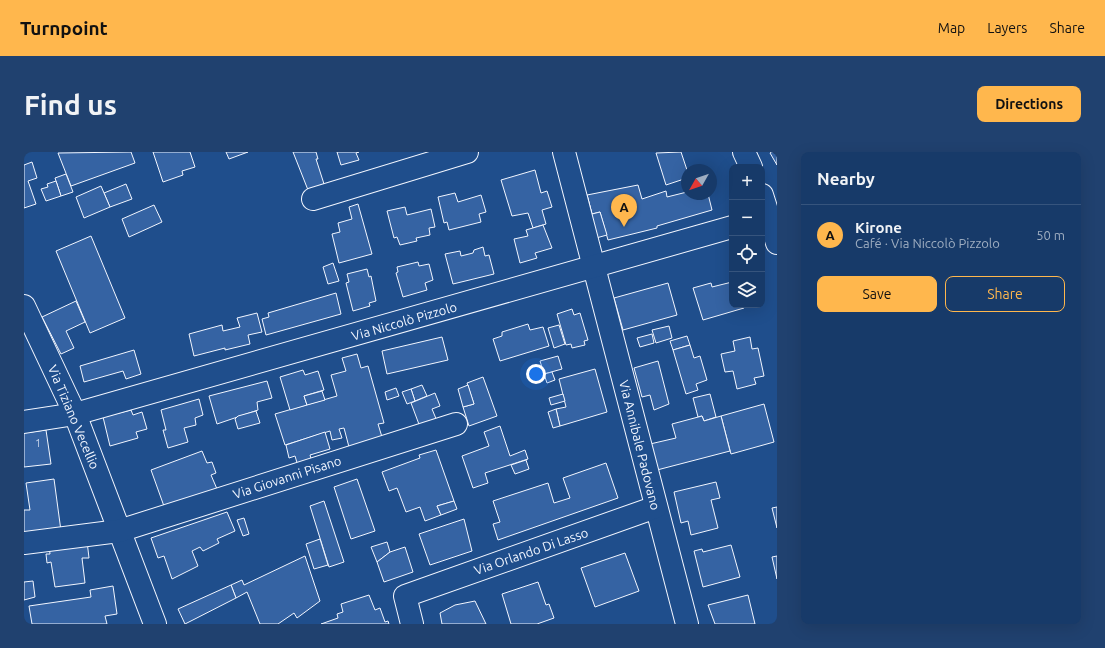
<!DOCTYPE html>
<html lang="en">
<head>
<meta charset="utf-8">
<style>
	:root { --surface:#173a69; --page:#20416f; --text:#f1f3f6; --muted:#9eadc0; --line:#36547d; --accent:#ffb74d }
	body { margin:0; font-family:Ubuntu,sans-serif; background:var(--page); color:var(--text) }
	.controls { position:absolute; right:12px; top:12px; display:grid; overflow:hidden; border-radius:8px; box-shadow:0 4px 16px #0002 }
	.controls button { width:36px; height:36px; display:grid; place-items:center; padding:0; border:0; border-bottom:1px solid var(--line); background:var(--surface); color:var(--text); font:20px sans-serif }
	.compass { position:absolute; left:657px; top:12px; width:36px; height:36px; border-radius:50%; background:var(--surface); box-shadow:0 4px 16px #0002; rotate:230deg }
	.you { position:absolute; left:512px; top:222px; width:14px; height:14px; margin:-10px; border:3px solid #fff; border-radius:50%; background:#1a73e8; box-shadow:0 0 0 6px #1a73e833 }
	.badge { display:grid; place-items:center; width:26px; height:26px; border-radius:50%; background:var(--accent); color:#111; font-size:13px; font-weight:700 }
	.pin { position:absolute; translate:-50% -33px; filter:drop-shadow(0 1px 2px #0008) }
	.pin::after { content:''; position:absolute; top:21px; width:14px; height:12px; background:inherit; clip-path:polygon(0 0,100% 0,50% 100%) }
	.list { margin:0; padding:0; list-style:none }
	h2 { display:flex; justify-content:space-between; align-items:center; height:52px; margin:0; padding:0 16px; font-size:17px }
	h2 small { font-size:13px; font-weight:400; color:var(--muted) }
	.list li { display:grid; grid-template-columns:26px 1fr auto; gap:12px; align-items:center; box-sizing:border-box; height:60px; padding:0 16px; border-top:1px solid var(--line) }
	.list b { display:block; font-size:15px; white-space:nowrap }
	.list p { margin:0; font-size:13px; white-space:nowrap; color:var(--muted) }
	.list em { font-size:13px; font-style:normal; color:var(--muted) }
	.actions { display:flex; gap:8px; padding:12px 16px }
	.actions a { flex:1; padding:9px 0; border:1px solid var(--accent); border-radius:8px; text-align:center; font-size:14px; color:var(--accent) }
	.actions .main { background:var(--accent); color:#111 }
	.icon { flex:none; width:22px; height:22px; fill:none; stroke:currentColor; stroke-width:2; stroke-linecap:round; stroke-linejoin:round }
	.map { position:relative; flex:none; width:753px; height:472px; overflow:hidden; border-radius:8px }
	header { display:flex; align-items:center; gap:24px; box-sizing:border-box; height:56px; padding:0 20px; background:var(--accent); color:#111 }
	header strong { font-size:19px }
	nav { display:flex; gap:22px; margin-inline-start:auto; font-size:14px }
	.intro { display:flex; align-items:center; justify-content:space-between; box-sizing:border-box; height:96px; padding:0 24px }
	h1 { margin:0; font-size:28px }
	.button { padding:10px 18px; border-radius:8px; background:var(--accent); color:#111; font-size:14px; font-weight:700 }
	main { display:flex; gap:24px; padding:0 24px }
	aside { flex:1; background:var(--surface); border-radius:8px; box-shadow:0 4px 16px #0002 }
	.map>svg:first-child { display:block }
	.building { fill:#3563a3; stroke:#f2f6ff }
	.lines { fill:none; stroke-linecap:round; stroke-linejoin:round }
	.minor-casing { stroke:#f2f6ff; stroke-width:24 }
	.minor { stroke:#1f4e8c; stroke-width:22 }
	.labels { text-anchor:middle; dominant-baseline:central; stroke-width:3; stroke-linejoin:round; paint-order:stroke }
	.number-label { font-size:11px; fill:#c3d1e8 }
	.street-label { font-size:13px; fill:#f2f6ff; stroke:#1f4e8c }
</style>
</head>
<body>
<header>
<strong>Turnpoint</strong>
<nav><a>Map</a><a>Layers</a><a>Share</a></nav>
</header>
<div class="intro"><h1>Find us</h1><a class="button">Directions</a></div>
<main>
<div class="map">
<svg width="753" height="472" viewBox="0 0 753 472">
	<rect width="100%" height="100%" fill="#1f4e8c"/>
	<g class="building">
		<polygon points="107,0 111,11 47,34 34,1"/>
		<polygon points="129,0 166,0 171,15 158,19 159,23 139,30"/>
		<polygon points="202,0 224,0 205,7"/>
		<polygon points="269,0 292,0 294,7 292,7 300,32 284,38"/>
		<polygon points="313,0 335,0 332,1 335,8 317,13"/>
		<polygon points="657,0 663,18 663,26 642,33 632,1"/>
		<polygon points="747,0 753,0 753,13 746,1"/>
		<polygon points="8,10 13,26 4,29 12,52 0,56 0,13"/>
		<polygon points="511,18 517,41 523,39 528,55 518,58 522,72 509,76 504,61 488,64 477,28"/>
		<polygon points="42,22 49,40 37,44 31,26"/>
		<polygon points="32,29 37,44 22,49 17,37 24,35 23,32"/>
		<polygon points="102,32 108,47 86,55 80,41"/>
		<polygon points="614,33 618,47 642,39 643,45 663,40 663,42 684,42 688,58 633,74 633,76 584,88 576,60 568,62 563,43"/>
		<polygon points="77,34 86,55 60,66 52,45"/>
		<polygon points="431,41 434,50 457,43 462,60 455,62 457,70 425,78 423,70 420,71 414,45"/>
		<polygon points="563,43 568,62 576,60 583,83 565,88 554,45"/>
		<polygon points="334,52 348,102 315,111 308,82 316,80 314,71 328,67 325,55"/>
		<polygon points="130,53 138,70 105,85 98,67"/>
		<polygon points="381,55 383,63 407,57 411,75 405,76 406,83 392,86 393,89 376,93 373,85 370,86 363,59"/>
		<polygon points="519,73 528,96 511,101 513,106 496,111 490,87 504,84 502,78"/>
		<polygon points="67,84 101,166 66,181 32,99"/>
		<polygon points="459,95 461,104 465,103 470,122 429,132 421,102 436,99 437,104 449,101 450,98"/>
		<polygon points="394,110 395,114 405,112 409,128 401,131 403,138 379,145 372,121 374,120 373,115"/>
		<polygon points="309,111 315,129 304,132 299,115"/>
		<polygon points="343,117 345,125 347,124 352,149 345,151 346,154 329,159 322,131 325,130 323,122"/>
		<polygon points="708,130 708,153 719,153 720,156 679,168 669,136 687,131 688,135"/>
		<polygon points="644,131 653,163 599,178 590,146"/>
		<polygon points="312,141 317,162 242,183 238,167 245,165 244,161"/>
		<polygon points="52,149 61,170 42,179 50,196 37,202 18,165"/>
		<polygon points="548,157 550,163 556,161 564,188 560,189 561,193 548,196 547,192 542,193 533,162"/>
		<polygon points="233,161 238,180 224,183 226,192 201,198 201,196 170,204 165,182 198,173 199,179 216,175 213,166"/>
		<polygon points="504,172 506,178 519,175 525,194 476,209 469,187 478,184 478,180"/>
		<polygon points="535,173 541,192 530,196 524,176"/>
		<polygon points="645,174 648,186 632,191 628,178"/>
		<polygon points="628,182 630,191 616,195 613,186"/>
		<polygon points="663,184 666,193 649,198 646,189"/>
		<polygon points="418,185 424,208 363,222 358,199"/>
		<polygon points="726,185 728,197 734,196 740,224 730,226 732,232 713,237 709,219 701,220 697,202 711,199 709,189"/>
		<polygon points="666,193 670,206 676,204 683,228 672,232 674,238 662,242 649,198"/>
		<polygon points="110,198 117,222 102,227 99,219 60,230 56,214"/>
		<polygon points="333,202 337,216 344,214 360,271 354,272 358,285 325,295 320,276 315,277 318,286 308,288 306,279 261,293 251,262 313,244 307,223 322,219 318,206"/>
		<polygon points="534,204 538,217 520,222 516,209"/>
		<polygon points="634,209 645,252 630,258 626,243 618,245 610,216"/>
		<polygon points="571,217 583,260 536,274 532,257 542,255 535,227"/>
		<polygon points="279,218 281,223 294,219 300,238 280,244 283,253 266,258 256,225"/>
		<polygon points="528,220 531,228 523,231 520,222"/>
		<polygon points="459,225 473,264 445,274 439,255 450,252 443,231"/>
		<polygon points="243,229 248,246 233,250 234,258 193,272 185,244"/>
		<polygon points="398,233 403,244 391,249 387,237"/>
		<polygon points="444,233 450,252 439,255 434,237"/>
		<polygon points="372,236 375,244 363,248 361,240"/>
		<polygon points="387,237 391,249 383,252 378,240"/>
		<polygon points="298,239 301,248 283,253 280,244"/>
		<polygon points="411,241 416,254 408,257 413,269 396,275 387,251"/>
		<polygon points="539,242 541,249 527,253 525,246"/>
		<polygon points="686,242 692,265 680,269 678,264 674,265 669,246"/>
		<polygon points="175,247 179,263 171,266 172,273 160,276 164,290 144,296 139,278 142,278 137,258"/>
		<polygon points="740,252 750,290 707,302 697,264"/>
		<polygon points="532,257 536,274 529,276 524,260"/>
		<polygon points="107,258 109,263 118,260 123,277 112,280 114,286 86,294 79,265"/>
		<polygon points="232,259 236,271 214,277 211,267 214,264"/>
		<polygon points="678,264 680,269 697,264 706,299 633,318 626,292 652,286 648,272"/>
		<polygon points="476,274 486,304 501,298 504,307 461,321 464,331 449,336 438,304 465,294 460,280"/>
		<polygon points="22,278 27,312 0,315 0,281"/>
		<polygon points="301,280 306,297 286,303 288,310 274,314 271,304 265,306 262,293"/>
		<polygon points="412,298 430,349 413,354 417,363 401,369 396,355 382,360 373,336 365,339 358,320 396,306 395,303"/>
		<polygon points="178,299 183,311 188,310 192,321 187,323 193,337 141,357 127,318"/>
		<polygon points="502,308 505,317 491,322 487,313"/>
		<polygon points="582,311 594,346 474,388 469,372 476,370 469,349 524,331 530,351 546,346 539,326"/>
		<polygon points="30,327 37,379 0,384 0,358 6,358 2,331"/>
		<polygon points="333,327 351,379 327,387 310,335"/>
		<polygon points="692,330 696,346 687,348 694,376 667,383 664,369 657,371 650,340"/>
		<polygon points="300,349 320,410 305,415 286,354"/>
		<polygon points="430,349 433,357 417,363 413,354"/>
		<polygon points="753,355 753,376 748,356"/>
		<polygon points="203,360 211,379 193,387 195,391 179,399 176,395 168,399 174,414 148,427 140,404 134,406 127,386"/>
		<polygon points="220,366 225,382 219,384 213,368"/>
		<polygon points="440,367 448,399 406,413 395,382"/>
		<polygon points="296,387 304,413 290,417 282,392"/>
		<polygon points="63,389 65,406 58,406 61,431 31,435 27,410 23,411 22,402 26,402 25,394"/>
		<polygon points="363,390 366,400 353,410 347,395"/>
		<polygon points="707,393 716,425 679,435 670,399 678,397 679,400"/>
		<polygon points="381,395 389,420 360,430 353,410 366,400"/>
		<polygon points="601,401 615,439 571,455 557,416"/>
		<polygon points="281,404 296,449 273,466 270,461 254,472 236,472 223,440 212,446 207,433 218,428 220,433"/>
		<polygon points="753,404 753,427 748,405"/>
		<polygon points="9,429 11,445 0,448 0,430"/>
		<polygon points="514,430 522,453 525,452 530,466 513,472 487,472 478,442"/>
		<polygon points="207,433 212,446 161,472 154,457"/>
		<polygon points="89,434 93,462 81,464 83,472 8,472 5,454 67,445 66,438"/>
		<polygon points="345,443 351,458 356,456 361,470 364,469 365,472 297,472 314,466 313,462 319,460 317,452"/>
		<polygon points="724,443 731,472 691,472 684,453"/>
		<polygon points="451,449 462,472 418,472 416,461 431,453"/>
	</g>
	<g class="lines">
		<defs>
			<g id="minor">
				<polyline points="540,0 663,472"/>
				<polyline points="720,0 727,15"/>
				<polyline points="738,43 753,91"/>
				<polyline points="289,47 443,0"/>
				<polyline points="0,154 51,262 131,472"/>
				<polyline points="0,270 51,262 708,75"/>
				<polyline points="0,391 95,379 432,272"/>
				<polyline points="388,472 381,444 632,355"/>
			</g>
		</defs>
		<use href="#minor" class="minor-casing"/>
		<use href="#minor" class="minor"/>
	</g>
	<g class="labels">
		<g class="number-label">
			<text x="14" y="291">1</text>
		</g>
		<g class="street-label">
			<text transform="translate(380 169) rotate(-16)">Via Niccolò Pizzolo</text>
			<text transform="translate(50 265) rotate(67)">Via Tiziano Vecellio</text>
			<text transform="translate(616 293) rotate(76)">Via Annibale Padovano</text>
			<text transform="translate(263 325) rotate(-18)">Via Giovanni Pisano</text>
			<text transform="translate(507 399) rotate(-19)">Via Orlando Di Lasso</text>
		</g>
	</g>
</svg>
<div class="controls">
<button>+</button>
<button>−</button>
<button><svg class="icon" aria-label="locate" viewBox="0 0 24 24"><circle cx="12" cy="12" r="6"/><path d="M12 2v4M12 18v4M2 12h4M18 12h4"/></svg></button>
<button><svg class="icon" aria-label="layers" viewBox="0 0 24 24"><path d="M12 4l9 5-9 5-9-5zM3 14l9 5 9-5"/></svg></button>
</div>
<svg class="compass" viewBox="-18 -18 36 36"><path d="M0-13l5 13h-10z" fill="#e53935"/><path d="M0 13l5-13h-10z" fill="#9eadc0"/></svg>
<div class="you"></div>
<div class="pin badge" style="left:600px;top:75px">A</div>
</div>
<aside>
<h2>Nearby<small></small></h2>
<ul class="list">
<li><span class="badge">A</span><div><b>Kirone</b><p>Café · Via Niccolò Pizzolo</p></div><em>50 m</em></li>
</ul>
<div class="actions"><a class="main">Save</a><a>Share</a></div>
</aside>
</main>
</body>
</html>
